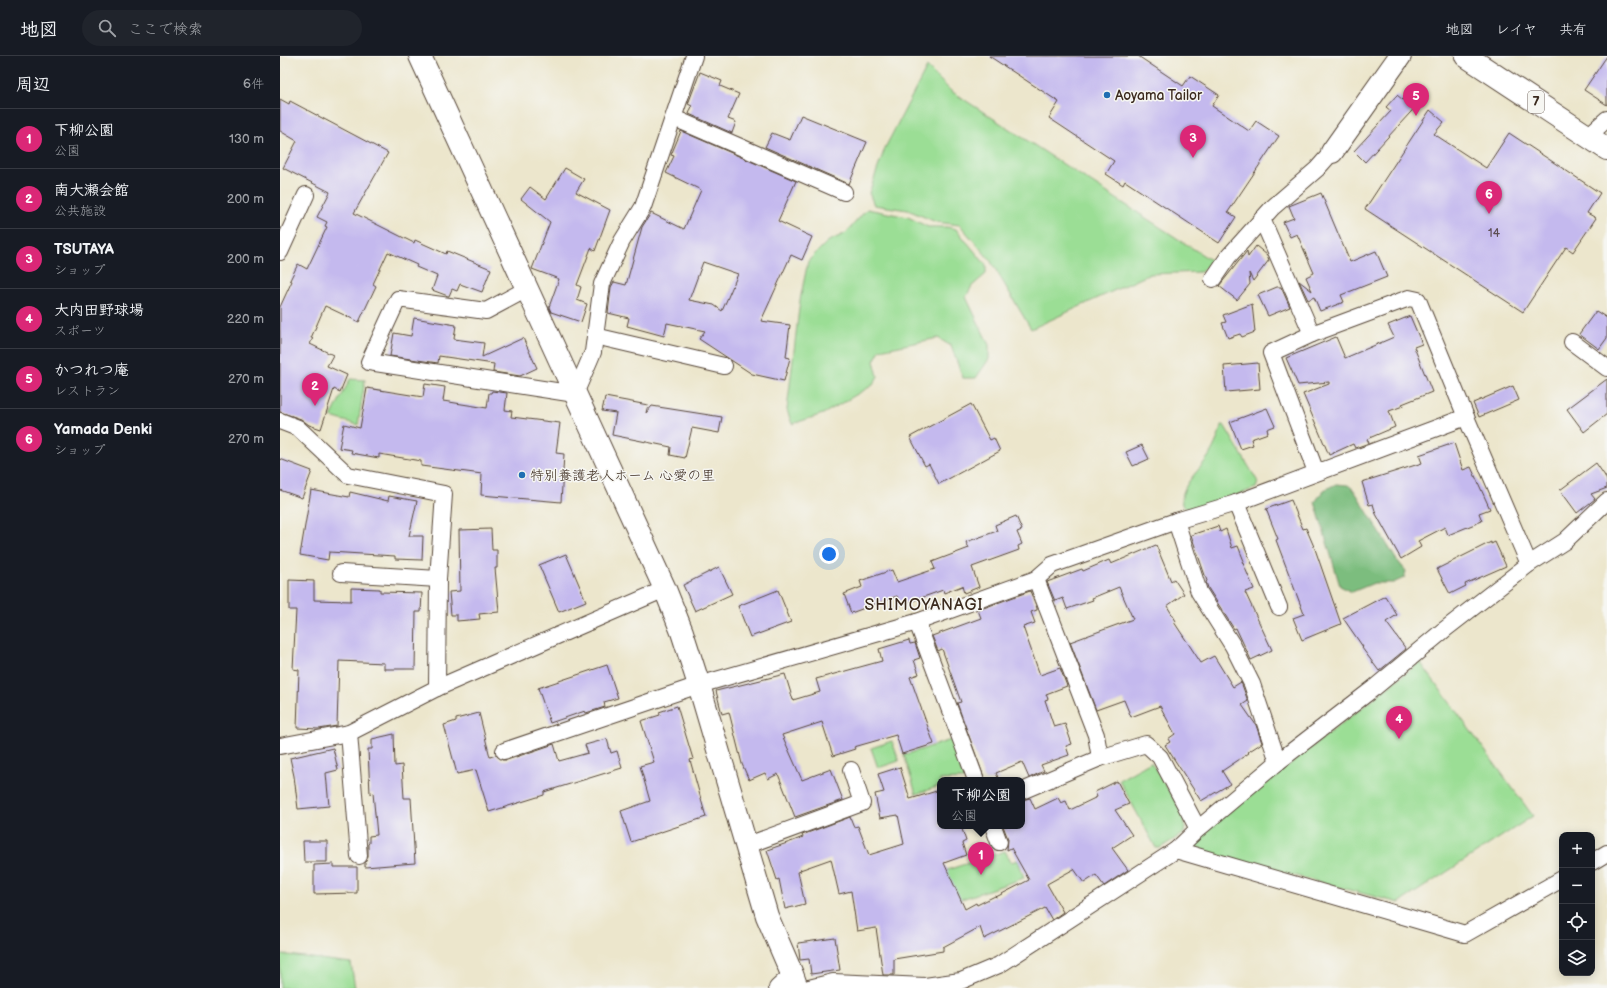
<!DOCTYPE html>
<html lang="ja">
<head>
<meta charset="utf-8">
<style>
	:root { --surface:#171b24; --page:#20242c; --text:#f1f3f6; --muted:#9ea1a6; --line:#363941; --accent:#db2777 }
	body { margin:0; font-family:"Balsamiq Sans","Klee One",sans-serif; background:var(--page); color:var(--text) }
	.controls { position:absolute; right:12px; bottom:12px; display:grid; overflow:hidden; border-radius:8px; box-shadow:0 2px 10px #0003 }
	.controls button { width:36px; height:36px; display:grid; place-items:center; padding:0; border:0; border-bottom:1px solid var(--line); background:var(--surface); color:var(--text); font:20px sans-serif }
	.you { position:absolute; left:549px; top:498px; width:14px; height:14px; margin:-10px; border:3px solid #fff; border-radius:50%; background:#1a73e8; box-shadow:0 0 0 6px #1a73e833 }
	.badge { display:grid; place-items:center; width:26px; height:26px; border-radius:50%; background:var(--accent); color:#fff; font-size:13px; font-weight:700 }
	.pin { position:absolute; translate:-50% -33px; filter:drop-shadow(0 1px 2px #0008) }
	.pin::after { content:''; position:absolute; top:21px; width:14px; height:12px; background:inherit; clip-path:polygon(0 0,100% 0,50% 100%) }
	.popup { position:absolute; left:657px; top:721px; width:88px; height:52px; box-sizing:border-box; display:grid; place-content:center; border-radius:8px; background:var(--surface); filter:drop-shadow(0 1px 3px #0005); font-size:13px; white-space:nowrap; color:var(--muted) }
	.popup b { font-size:15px; color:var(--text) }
	.popup::after { content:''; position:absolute; left:50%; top:100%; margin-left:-8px; border:8px solid transparent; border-top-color:var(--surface) }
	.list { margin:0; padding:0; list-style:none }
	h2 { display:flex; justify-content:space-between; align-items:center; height:52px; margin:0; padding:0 16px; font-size:17px }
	h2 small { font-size:13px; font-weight:400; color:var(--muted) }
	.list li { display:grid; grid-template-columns:26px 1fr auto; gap:12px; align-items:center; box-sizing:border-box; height:60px; padding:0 16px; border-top:1px solid var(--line) }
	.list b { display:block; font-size:15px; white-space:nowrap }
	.list p { margin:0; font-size:13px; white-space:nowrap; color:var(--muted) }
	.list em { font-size:13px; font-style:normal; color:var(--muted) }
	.icon { flex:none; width:22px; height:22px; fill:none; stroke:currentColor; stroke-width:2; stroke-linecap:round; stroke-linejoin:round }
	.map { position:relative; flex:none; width:1327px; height:932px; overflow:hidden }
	header { display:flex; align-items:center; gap:24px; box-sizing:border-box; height:56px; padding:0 20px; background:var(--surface); border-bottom:1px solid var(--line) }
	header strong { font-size:19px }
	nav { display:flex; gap:22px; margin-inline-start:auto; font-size:14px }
	.search { width:280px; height:36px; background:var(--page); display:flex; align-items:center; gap:10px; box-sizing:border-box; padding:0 14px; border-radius:22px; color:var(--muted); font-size:15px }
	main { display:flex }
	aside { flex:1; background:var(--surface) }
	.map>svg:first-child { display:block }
	.green { fill:#9bde95; stroke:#6b845a }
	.forest { fill:#7cbd7e; stroke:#5c744e }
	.building { fill:#c4b9ee; fill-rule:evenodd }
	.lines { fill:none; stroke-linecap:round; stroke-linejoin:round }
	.street-casing { stroke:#564638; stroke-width:18 }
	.secondary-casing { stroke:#564638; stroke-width:24 }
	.highway-casing { stroke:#564638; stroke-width:24 }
	.street { stroke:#fff; stroke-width:16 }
	.secondary { stroke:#fff; stroke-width:22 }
	.highway { stroke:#fff; stroke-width:22 }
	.poi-dot { fill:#1f6fb2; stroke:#f6f6f2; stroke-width:1.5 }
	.labels { text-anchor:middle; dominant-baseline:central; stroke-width:3; stroke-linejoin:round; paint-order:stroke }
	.number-label { font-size:12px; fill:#5d4e52 }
	.shield { fill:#f6f6f2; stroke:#73675e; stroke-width:1 }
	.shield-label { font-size:13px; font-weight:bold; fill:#3b2a1e }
	.poi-label { font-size:14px; fill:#3b2a1e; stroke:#f6f6f2; text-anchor:start }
	.quarter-label { font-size:16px; letter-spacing:1px; fill:#3b2a1e; stroke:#f6f6f2 }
</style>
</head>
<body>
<header>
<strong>地図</strong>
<div class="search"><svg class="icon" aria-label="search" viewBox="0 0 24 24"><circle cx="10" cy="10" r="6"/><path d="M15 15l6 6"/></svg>ここで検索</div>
<nav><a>地図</a><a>レイヤ</a><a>共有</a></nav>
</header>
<main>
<aside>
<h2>周辺<small>6件</small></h2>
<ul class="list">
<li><span class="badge">1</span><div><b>下柳公園</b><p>公園</p></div><em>130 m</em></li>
<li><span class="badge">2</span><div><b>南大瀬会館</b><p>公共施設</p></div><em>200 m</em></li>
<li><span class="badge">3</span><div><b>TSUTAYA</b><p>ショップ</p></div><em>200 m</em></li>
<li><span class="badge">4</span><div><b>大内田野球場</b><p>スポーツ</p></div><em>220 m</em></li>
<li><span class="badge">5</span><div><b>かつれつ庵</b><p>レストラン</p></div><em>270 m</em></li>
<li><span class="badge">6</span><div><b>Yamada Denki</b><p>ショップ</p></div><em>270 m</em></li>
</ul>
</aside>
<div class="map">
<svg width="1327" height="932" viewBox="0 0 1327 932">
	<rect width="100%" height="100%" fill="#f6f6f2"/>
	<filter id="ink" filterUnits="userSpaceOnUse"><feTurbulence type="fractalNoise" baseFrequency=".025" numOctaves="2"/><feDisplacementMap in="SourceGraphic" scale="8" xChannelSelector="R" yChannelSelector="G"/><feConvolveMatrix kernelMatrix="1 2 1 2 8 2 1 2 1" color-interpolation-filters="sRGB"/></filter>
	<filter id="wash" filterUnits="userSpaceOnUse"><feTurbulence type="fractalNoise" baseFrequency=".012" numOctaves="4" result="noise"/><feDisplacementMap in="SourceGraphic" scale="16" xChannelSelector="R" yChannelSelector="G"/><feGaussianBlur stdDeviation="0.9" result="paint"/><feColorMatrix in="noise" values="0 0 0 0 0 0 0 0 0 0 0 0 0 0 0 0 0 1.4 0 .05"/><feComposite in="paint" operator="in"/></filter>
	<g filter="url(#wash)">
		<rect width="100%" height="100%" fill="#ece6cc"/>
		<g class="green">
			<polygon points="647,11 671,35 932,205 921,216 870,218 751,273 710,204 680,169 656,166 628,154 594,149 589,137 605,92"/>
			<polygon points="587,153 628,161 648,171 667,171 676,173 706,209 706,218 692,230 686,241 709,289 709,303 696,322 683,322 671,290 658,282 600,294 594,305 598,320 593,329 543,358 512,368 507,354 520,244 528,205 547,186 566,177"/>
			<polygon points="70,323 85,324 78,369 51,361"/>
			<path d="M941,369H944L978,426L976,432L913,455L902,449C899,429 921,414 930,398C935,389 940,378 941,369Z"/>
			<polygon points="1140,606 1253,760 1119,847 909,792 935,767"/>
			<polygon points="671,684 684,723 660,724 660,730 636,738 624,699"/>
			<polygon points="612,685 619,705 598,712 591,692"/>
			<polygon points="871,706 904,759 905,770 904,777 880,792 876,792 839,724"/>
			<polygon points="725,795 731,806 738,804 744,822 673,846 658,817"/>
			<polygon points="0,898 71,907 75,932 0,932"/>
		</g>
		<polygon class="forest" points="1056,428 1068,429 1074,434 1116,503 1126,515 1124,522 1113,527 1094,527 1072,536 1060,530 1035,446 1044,434"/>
		<g id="blocks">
			<g class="building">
				<polygon points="709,0 858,0 903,30 910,20 939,39 932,50 969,75 976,65 999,80 948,156 956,161 939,187 845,125 843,129 826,118 834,105 769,62 779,46"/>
				<polygon points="1327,0 1327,49 1304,34"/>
				<polygon points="420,16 442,25 440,30 459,38 448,63 456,66 452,77 409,58 412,50 408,48"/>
				<polygon points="1130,35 1141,45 1085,106 1074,95 1111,55 1106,51 1117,39 1123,44"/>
				<polygon points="0,43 9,48 10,45 108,97 74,157 134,187 135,184 166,198 167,195 211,213 202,236 180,228 177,235 172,233 169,240 168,240 152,234 157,220 136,211 137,209 108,196 93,228 96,230 79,266 45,250 31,282 33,282 30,288 53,299 47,310 67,319 60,336 54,333 41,373 29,369 21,363 0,356 0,251 12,225 10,224 18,208 27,213 47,171 45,170 47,166 37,161 50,136 3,112 17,85 0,75"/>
				<polygon points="1150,54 1164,66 1154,78 1206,112 1229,77 1320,137 1307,157 1316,162 1293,196 1286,191 1243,256 1085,153"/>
				<polygon points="521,59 587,86 569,128 485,91 492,77 510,84"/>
				<path d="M401,75L516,125L498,165L532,181L522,204L511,199L481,265L510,269L506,301L510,302L504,325L472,318L419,283L425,275L387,267L384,280L347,270L349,262L328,257L331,231L334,226L346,229L362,171L371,157L404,173L421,134L386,117L394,100L391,99ZM423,206L458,218L442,255L434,249L409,244Z"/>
				<polygon points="285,112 304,123 296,136 330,154 315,195 311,192 297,229 301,231 297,244 307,248 301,266 271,256 269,251 279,223 252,213 270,166 241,143 250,131 266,143"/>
				<polygon points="1041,137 1070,206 1096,195 1107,221 1061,239 1064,246 1040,255 1034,241 1028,244 1019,225 1032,235 1026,221 1034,217 1017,178 1010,181 1003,166 1014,162 1009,150"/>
				<polygon points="976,190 987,199 989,204 973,225 969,217 970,228 957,244 939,230 967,195 968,201"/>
				<polygon points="997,231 1001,231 1010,251 988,260 978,239"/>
				<polygon points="972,248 975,276 962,281 960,278 948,282 942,267 946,266 943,259"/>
				<polygon points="1316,255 1327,262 1327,282 1319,293 1299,278"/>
				<polygon points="1130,260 1142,288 1134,291 1152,336 1122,348 1123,350 1109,355 1115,371 1087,383 1089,387 1075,392 1073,388 1049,399 1023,338 1049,328 1049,326 1018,329 1006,302 1056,281 1065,302 1114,281 1108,269"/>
				<polygon points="134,262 176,269 174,283 204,287 202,301 243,282 257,312 240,320 213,316 214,308 159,300 158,307 110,300 114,277 131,280"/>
				<polygon points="978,307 980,333 946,336 944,310"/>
				<polygon points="1327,323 1327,358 1304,376 1287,353"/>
				<polygon points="145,328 165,331 163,345 207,352 209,337 211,337 212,335 227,337 225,354 232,355 231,361 280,367 276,397 284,398 281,446 201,439 202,418 141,410 141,405 99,398 99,402 71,397 72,394 59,392 64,368 80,372 87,332 143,341"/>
				<polygon points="1233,330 1239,344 1199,361 1193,347"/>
				<polygon points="325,341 368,349 366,357 372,350 442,361 439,377 412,372 405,402 390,399 391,391 332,379 336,357 322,355"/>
				<polygon points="691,348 710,384 714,382 720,395 659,428 649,408 645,410 630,381"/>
				<polygon points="987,352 995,370 987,373 988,377 971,383 973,389 961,393 950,366"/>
				<polygon points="1174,387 1183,414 1191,411 1210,453 1199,457 1202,465 1168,479 1165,471 1138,485 1141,491 1121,503 1096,458 1093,448 1089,449 1082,426 1142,407 1139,399"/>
				<polygon points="862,389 869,403 853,410 846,396"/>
				<polygon points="0,403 32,415 22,442 0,434"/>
				<polygon points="1316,407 1325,420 1327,425 1327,432 1311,438 1315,443 1297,457 1280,434"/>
				<polygon points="31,434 69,441 70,436 108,445 109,440 137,445 129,480 143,480 142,504 115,503 115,500 49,496 48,504 20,499"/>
				<polygon points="1011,444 1023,473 1026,472 1035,493 1061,568 1022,584 1013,562 1024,558 996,484 998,483 986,453"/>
				<polygon points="736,460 742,474 737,476 742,488 738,490 739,494 692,511 699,531 684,537 682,530 664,537 663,534 621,549 617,540 571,557 564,538 582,531 580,525 612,514 617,526 655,513 652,506 689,492 686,486 717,475 715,469"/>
				<polygon points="938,470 940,476 946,473 952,492 958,490 964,505 962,505 974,533 965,536 992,594 971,604 956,572 954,573 928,532 926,526 927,525 911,479"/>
				<polygon points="211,473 212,494 217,494 217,512 215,512 219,556 199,558 200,563 177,565 177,559 171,559 169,536 180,535 179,474"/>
				<polygon points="1211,486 1211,488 1215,486 1226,510 1185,528 1186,530 1170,538 1157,513"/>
				<polygon points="876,489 891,525 894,523 904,538 887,550 896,565 894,566 921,607 934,600 953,631 961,626 968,645 962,649 976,669 982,687 968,696 969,697 942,715 950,728 921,745 885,689 890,686 888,683 895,678 880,650 851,661 844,644 816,654 790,586 853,563 839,531 812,542 813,544 787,553 783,542 775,545 767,526 802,513 803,515 829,504 831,508"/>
				<polygon points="286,498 306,545 279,556 259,509"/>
				<polygon points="439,511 452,538 415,555 403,529"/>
				<polygon points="9,524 34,525 34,544 71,545 71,532 100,533 100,536 142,537 141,556 136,556 135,613 104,613 104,607 59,605 57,670 39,673 17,672 19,614 13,613 16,554 9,554"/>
				<polygon points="498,534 511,566 470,581 458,550"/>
				<polygon points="750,535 757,552 757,554 751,556 755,567 743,571 760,619 780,612 787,630 766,638 768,643 765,644 774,671 785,668 792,688 786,690 789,699 761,709 764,715 749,722 742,706 716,717 719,724 705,724 677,647 681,646 662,593 658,595 652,580 701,562 698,554"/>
				<polygon points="1105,540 1117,559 1106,566 1126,593 1099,615 1082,592 1083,591 1063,562"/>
				<polygon points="629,584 630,588 635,587 640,602 634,604 639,618 630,621 654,688 622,698 616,679 574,691 575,693 553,700 542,666 502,679 522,724 551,713 563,744 515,761 498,718 488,723 485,717 469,724 462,708 449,656 442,658 436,635 505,618 513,644 540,636 536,623 602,605 599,593"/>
				<polygon points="327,609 338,642 324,646 325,651 306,657 305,655 270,667 258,632"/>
				<polygon points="397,650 413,703 410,704 426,761 351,786 341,755 370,745 360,710 374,706 361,665 380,659 379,656"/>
				<polygon points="199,657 210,701 216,699 222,704 227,704 274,688 279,705 308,697 305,689 327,683 331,697 337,695 342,712 264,736 264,739 209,756 196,714 177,718 164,669 176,665 176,663"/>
				<polygon points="114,678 115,710 122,709 124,742 131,742 135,807 85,811 85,807 88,800 88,788 89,787 89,780 97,779 93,737 90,738 88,693 92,693 92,683"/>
				<polygon points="53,692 58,714 46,717 49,750 18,753 14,720 10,702"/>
				<polygon points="620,711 630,743 660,734 660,770 681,770 686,785 682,787 686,799 664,807 685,853 696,847 697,849 715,840 716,841 749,824 731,792 727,794 728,783 723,770 742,770 742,744 750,742 755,753 778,742 781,747 786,745 790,754 817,741 815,736 837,725 849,748 835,754 852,779 832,792 848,814 824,830 816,819 804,827 794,813 767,828 783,856 772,864 765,852 704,883 700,871 663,891 663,895 614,903 614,919 603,919 596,872 577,875 571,835 559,838 551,803 520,814 521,815 518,816 525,848 505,853 499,823 497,824 487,794 513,785 523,781 522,779 570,761 574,771 578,770 589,799 624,788 618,759 600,762 595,738 604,736 598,718"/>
				<polygon points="23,785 47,785 47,806 24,806"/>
				<polygon points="53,808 53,811 77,811 77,837 34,838 34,809"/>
				<polygon points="555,882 560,914 531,918 529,903 520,904 518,887"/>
			</g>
		</g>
	</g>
	<g filter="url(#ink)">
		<use href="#blocks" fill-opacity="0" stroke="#564638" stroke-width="1"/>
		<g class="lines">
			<defs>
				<g id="street">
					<polyline points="394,62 564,136"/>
					<polyline points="1308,80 1327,63"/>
					<polyline points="982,163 1032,278 1129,242 1138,244 1186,361 1249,508"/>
					<polyline points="0,196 26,139"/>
					<polyline points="933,223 948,201 992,152 1037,113 1052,96"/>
					<polyline points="247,233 206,255 118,243 89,306 295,338 313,296 322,228 342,185 363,151 414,0"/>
					<polyline points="1032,278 991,297 1036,416"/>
					<polyline points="315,280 444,310"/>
					<polyline points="1292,286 1327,312"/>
					<polyline points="0,365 18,372 68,419 164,438 158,523 157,632"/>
					<polyline points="956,447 999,551"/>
					<polyline points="896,465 919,536 953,590 972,628 998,706"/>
					<polyline points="61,517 158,523"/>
					<polyline points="756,523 816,679 820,702 866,688 880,701 918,773"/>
					<polyline points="637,566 696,724"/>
					<polyline points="69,677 79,800"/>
					<polyline points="0,690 69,677 157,632 385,533"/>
					<polyline points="224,695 419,629 637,566 756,523 772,509 896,465 956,447 1186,361"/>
					<polyline points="742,735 820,702"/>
					<polyline points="713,770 719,786"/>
					<polyline points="465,790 582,747 571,714"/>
					<polyline points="896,794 1185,878 1282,823"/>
					<polyline points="1312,806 1327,797"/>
					<polyline points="497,932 512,918"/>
					<polyline points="529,932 553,926 645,930 681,925 719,909 896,794 918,773 998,706 1094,632 1164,574 1249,508 1285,485 1327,445"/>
				</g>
				<g id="secondary">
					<polyline points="140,0 385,533 402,576 419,629 487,860 512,918 517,932"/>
					<polyline points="1052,96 1120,0"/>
				</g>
				<polyline id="highway" points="1186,0 1327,93"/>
			</defs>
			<use href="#street" class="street-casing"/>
			<use href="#secondary" class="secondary-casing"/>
			<use href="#highway" class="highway-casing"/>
			<use href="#street" class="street"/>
			<use href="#secondary" class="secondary"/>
			<use href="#highway" class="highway"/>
		</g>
	</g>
	<g class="poi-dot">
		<circle cx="827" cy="39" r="4"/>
		<circle cx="242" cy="419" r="4"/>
	</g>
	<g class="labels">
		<g class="number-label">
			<text x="1214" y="177">14</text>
		</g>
		<rect class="shield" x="1248" y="35" width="16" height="22" rx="3"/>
		<g class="shield-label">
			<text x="1256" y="46">7</text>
		</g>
		<g class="poi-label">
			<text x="835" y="39">Aoyama Tailor</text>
			<text x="250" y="419">特別養護老人ホーム 心愛の里</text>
		</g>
		<g class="quarter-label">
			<text x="644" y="549">SHIMOYANAGI</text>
		</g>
	</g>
</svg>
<div class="controls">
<button>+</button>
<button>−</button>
<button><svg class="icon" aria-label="locate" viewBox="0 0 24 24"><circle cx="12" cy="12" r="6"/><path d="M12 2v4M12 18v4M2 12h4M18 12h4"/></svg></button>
<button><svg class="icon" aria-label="layers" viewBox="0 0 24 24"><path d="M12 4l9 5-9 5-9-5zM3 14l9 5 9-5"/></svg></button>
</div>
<div class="you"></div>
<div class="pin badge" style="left:701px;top:819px">1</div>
<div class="popup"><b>下柳公園</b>公園</div>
<div class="pin badge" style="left:35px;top:350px">2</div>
<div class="pin badge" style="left:913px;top:102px">3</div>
<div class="pin badge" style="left:1119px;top:683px">4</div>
<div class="pin badge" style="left:1136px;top:60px">5</div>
<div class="pin badge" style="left:1209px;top:158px">6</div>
</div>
</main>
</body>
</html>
